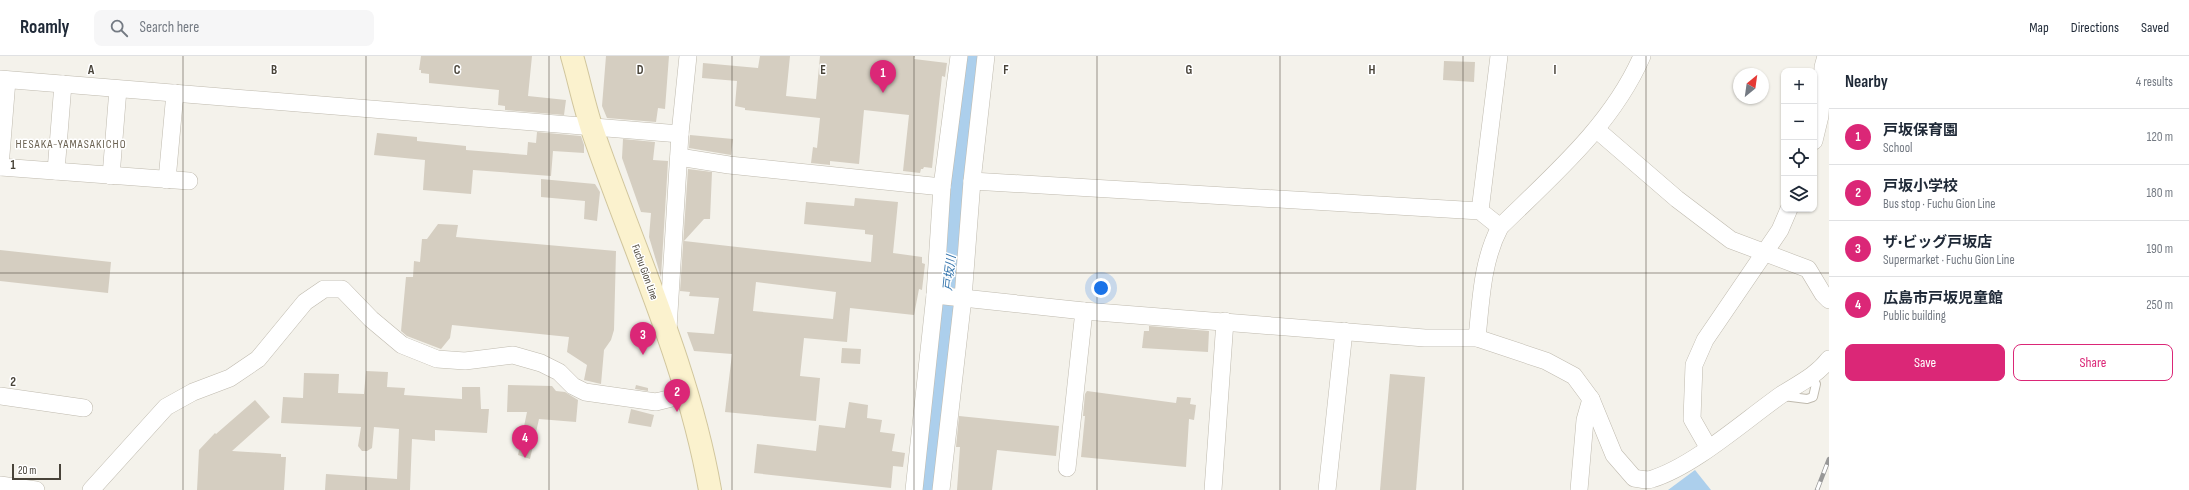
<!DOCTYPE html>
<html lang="en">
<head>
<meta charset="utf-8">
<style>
	:root { --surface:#fff; --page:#f6f6f7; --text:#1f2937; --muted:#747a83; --line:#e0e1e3; --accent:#db2777 }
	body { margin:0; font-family:"Sofia Sans Condensed","Noto Sans JP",sans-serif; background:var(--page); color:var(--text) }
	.controls { position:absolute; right:12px; top:12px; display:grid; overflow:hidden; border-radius:8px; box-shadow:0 1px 3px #0004 }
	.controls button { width:36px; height:36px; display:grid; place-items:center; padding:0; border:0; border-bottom:1px solid var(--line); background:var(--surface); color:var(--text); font:20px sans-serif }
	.compass { position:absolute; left:1733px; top:12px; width:36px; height:36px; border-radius:50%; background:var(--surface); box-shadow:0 1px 3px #0004; rotate:29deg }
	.scale { position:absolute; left:12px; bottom:10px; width:49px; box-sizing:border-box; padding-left:4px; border:2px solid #484339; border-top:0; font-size:11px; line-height:14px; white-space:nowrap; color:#484339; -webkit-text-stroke:3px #fff; paint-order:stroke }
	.you { position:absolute; left:1101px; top:232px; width:14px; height:14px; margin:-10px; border:3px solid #fff; border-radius:50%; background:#1a73e8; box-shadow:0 0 0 6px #1a73e833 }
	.badge { display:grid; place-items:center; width:26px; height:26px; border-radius:50%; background:var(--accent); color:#fff; font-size:13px; font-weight:700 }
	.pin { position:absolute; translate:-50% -33px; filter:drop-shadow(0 1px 2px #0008) }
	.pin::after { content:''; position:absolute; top:21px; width:14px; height:12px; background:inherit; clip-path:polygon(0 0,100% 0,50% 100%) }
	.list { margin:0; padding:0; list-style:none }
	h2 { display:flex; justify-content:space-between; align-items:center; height:52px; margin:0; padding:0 16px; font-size:17px }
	h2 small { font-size:13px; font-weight:400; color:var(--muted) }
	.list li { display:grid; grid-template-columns:26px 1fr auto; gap:12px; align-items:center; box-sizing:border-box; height:56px; padding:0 16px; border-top:1px solid var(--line) }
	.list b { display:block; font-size:15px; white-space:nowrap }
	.list p { margin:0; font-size:13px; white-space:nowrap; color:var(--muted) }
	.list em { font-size:13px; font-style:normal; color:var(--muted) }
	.actions { display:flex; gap:8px; padding:12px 16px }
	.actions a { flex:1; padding:9px 0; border:1px solid var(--accent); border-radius:8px; text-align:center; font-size:14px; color:var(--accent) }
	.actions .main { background:var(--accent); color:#fff }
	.icon { flex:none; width:22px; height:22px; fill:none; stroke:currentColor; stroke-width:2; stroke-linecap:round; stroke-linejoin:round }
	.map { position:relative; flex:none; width:1829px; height:434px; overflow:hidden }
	header { display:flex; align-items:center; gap:24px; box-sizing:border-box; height:56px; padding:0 20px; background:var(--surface); border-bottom:1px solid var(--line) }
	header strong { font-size:19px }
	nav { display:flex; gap:22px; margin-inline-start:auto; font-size:14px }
	.search { width:280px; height:36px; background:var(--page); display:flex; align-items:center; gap:10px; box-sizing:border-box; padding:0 14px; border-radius:8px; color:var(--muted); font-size:15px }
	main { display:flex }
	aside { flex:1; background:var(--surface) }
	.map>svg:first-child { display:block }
	.water { fill:#accfec }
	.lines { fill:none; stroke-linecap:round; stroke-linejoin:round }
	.river { stroke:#accfec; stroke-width:29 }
	.building { fill:#d5cec1; fill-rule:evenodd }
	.service-casing { stroke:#bfbaae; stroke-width:10 }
	.minor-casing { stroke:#bfbaae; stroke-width:18 }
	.secondary-casing { stroke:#d1c69d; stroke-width:24 }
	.service { stroke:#fff; stroke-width:8 }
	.minor { stroke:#fff; stroke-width:17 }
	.secondary { stroke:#fbf2ce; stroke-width:22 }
	.rail-casing { stroke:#989898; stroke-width:4.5 }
	.rail { stroke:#fff; stroke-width:3; stroke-dasharray:9; stroke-linecap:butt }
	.grid { fill:none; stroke:#484339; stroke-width:1; stroke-opacity:0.55 }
	.labels { text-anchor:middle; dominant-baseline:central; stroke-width:3; stroke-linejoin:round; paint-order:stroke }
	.street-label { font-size:11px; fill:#484339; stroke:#fff }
	.neighbourhood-label { font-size:12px; letter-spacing:1px; fill:#6a6151; stroke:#fff }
	.water-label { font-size:12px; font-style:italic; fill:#3877ae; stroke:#fff }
	.grid-label { font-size:13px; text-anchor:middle; font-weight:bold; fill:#484339; stroke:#fff; stroke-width:3; stroke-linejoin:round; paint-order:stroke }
</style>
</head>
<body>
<header>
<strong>Roamly</strong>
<div class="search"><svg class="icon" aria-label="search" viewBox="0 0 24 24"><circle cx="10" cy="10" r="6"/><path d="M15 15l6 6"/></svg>Search here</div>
<nav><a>Map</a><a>Directions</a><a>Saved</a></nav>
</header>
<main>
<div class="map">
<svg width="1829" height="434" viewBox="0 0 1829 434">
	<rect width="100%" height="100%" fill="#f4f2eb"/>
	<polygon class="water" points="1695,414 1711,434 1668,434"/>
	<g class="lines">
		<polyline class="river" points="926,434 974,0"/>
	</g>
	<g class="building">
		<polygon points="421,0 532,0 528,40 566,44 564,59 505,54 505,50 498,49 499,34 429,27 429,18 421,17 421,14 419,14"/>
		<polygon points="606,0 669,0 665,53 658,52 656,66 607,62 602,50"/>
		<polygon points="760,0 790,0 786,40 816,43 820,0 915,0 914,3 947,7 945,21 942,20 932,112 924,111 923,113 921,113 920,117 903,115 909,59 864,54 859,108 830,105 830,109 811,107 813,91 817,92 820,62 745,54 745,52 735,50 737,25 702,22 703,7 758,12"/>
		<polygon points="1444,5 1475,6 1474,26 1443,24"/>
		<polygon points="537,76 581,80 584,89 584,97 553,95 551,120 473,114 471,138 423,134 425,104 374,99 377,77 417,81 417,85 466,90 466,94 527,99 528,86 536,87"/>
		<polygon points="690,79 733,83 731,99 689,92"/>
		<polygon points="623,83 655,86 653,104 668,105 661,221 649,181 651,157 641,156 622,102"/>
		<path d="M688,113L712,116L710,163H704L684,185L871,206L873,179L865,178V174L804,168L806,146L854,150L855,142L898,146L893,197L922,201V207L925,208L922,234L919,233L914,259L850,252L847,286L804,282L800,320L820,322L816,365L725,356L732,298L694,295L687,276L714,278L719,242L689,240L690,236L680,235ZM756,226L836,236L833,263L753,255Z"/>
		<polygon points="541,123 595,128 600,136 597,165 584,163 585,145 541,141"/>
		<polygon points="438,168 458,169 456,181 616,195 614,274 611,284 604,294 601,328 584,324 587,309 567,296 569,281 452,269 450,282 441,293 407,280 401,275 406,221 413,221 414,205 420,206 422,183 427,183"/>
		<polygon points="0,194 111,206 108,237 0,225"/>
		<polygon points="1149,270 1209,275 1208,296 1142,292 1144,275 1149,275"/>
		<polygon points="842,292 861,293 860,308 841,307"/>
		<polygon points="366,315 388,316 387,331 405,332 404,339 462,343 462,331 480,331 481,353 489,353 487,377 435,374 435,385 412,383 410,434 325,434 326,418 397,423 399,373 374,371 372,392 367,395 362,395 358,390 361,371 281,367 283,341 303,342 304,317 339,318 338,337 364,338"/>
		<polygon points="1390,318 1425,321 1416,434 1380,434"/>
		<polygon points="508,329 552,330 556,335 565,336 578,344 576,366 539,363 530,403 518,399 527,356 507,356"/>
		<polygon points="636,329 648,332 648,335 635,333"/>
		<polygon points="1087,335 1176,347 1177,341 1191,342 1190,348 1196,349 1194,364 1189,363 1186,411 1081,401 1085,360 1083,360 1085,338"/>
		<polygon points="255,344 270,361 232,395 281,398 281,401 286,401 284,434 197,434 199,394 215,377 216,378"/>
		<polygon points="849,346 868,349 867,362 882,364 880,376 895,378 892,395 905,397 903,411 893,410 891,432 754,417 757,388 816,395 819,369 845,372"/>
		<polygon points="631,353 654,359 651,371 628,367"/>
		<polygon points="959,360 1059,370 1056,400 997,394 992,434 957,434 960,391 956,391"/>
	</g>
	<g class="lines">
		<defs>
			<polyline id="service" points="1783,340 1807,343 1813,341 1816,328 1811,320"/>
			<g id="minor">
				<polyline points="0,23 680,78"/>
				<polyline points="1597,74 1677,143 1731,184 1808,213 1823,238 1829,244"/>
				<polyline points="1814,85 1820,60 1823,11 1826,0"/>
				<polyline points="679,101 729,109 942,131"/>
				<polyline points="0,111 189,125"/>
				<polyline points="0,111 7,24"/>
				<polyline points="56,115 63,28"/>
				<polyline points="111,120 118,33"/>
				<polyline points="167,124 175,37"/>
				<polyline points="972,125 1480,155 1500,171"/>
				<polyline points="1480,155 1499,0"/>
				<path d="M935,239L1084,255L1425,282H1477L1546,305L1574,320L1591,343L1614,399L1634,422C1640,423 1647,425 1652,423C1694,410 1744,365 1781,339C1798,328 1816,320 1829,303"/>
				<polyline points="668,273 680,78 688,0"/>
				<path d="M1477,282C1481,244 1482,205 1500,171C1553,119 1612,69 1642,0"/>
				<polyline points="0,340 84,352"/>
				<polyline points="1708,391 1692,363 1694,309 1705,284 1780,174 1789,153"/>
				<polyline points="1067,412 1084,255"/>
				<polyline points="0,429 36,434"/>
				<polyline points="91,434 166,351 193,336 230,322 258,303 305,246 324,233 342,233 371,263 402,289 437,303 465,305 513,299 541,307 559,316 573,330 585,336 656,346 688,338"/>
				<polyline points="914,434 935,239 942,131 959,0"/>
				<polyline points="941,434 963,242 972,125 986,0"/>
				<polyline points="1213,434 1225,265"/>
				<polyline points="1327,434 1344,275"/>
				<polyline points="1579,434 1585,364 1591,343"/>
			</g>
			<path id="secondary" d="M572,0C579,24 584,49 592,73C633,193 688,308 710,434"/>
		</defs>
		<use href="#service" class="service-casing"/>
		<use href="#minor" class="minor-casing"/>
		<use href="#secondary" class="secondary-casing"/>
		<use href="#service" class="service"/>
		<use href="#minor" class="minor"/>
		<use href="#secondary" class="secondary"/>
		<defs>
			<polyline id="rail" points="1817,434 1829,403"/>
		</defs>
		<use href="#rail" class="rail-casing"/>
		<use href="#rail" class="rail"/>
	</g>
	<path class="grid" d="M183,0V434M366,0V434M549,0V434M732,0V434M914,0V434M1097,0V434M1280,0V434M1463,0V434M1646,0V434M0,217H1829"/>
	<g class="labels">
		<g class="street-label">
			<text transform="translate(645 216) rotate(70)">Fuchu Gion Line</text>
		</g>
		<g class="neighbourhood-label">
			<text x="71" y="88">HESAKA-YAMASAKICHO</text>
		</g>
		<g class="water-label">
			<text transform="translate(950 217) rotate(-84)">戸坂川</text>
		</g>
	</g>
	<g class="grid-label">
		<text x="91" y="18">A</text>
		<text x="274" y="18">B</text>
		<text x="457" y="18">C</text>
		<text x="640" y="18">D</text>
		<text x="823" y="18">E</text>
		<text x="1006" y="18">F</text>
		<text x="1189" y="18">G</text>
		<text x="1372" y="18">H</text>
		<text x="1555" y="18">I</text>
		<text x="13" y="113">1</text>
		<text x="13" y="330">2</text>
	</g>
</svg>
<div class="controls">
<button>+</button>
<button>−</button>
<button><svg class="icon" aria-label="locate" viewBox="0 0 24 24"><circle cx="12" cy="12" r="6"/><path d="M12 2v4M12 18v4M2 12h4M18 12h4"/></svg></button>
<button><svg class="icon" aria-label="layers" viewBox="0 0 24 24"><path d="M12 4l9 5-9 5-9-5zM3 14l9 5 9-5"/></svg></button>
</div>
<svg class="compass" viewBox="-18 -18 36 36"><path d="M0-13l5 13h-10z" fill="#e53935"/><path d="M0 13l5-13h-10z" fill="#747a83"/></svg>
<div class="scale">20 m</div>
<div class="you"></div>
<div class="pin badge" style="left:883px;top:37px">1</div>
<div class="pin badge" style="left:677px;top:356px">2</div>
<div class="pin badge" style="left:643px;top:299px">3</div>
<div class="pin badge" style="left:525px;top:402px">4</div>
</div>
<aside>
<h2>Nearby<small>4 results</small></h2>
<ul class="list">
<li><span class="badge">1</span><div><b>戸坂保育園</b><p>School</p></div><em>120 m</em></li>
<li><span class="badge">2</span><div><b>戸坂小学校</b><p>Bus stop · Fuchu Gion Line</p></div><em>180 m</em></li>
<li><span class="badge">3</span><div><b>ザ•ビッグ戸坂店</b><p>Supermarket · Fuchu Gion Line</p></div><em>190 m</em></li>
<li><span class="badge">4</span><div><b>広島市戸坂児童館</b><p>Public building</p></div><em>250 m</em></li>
</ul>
<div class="actions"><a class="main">Save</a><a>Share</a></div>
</aside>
</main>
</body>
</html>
